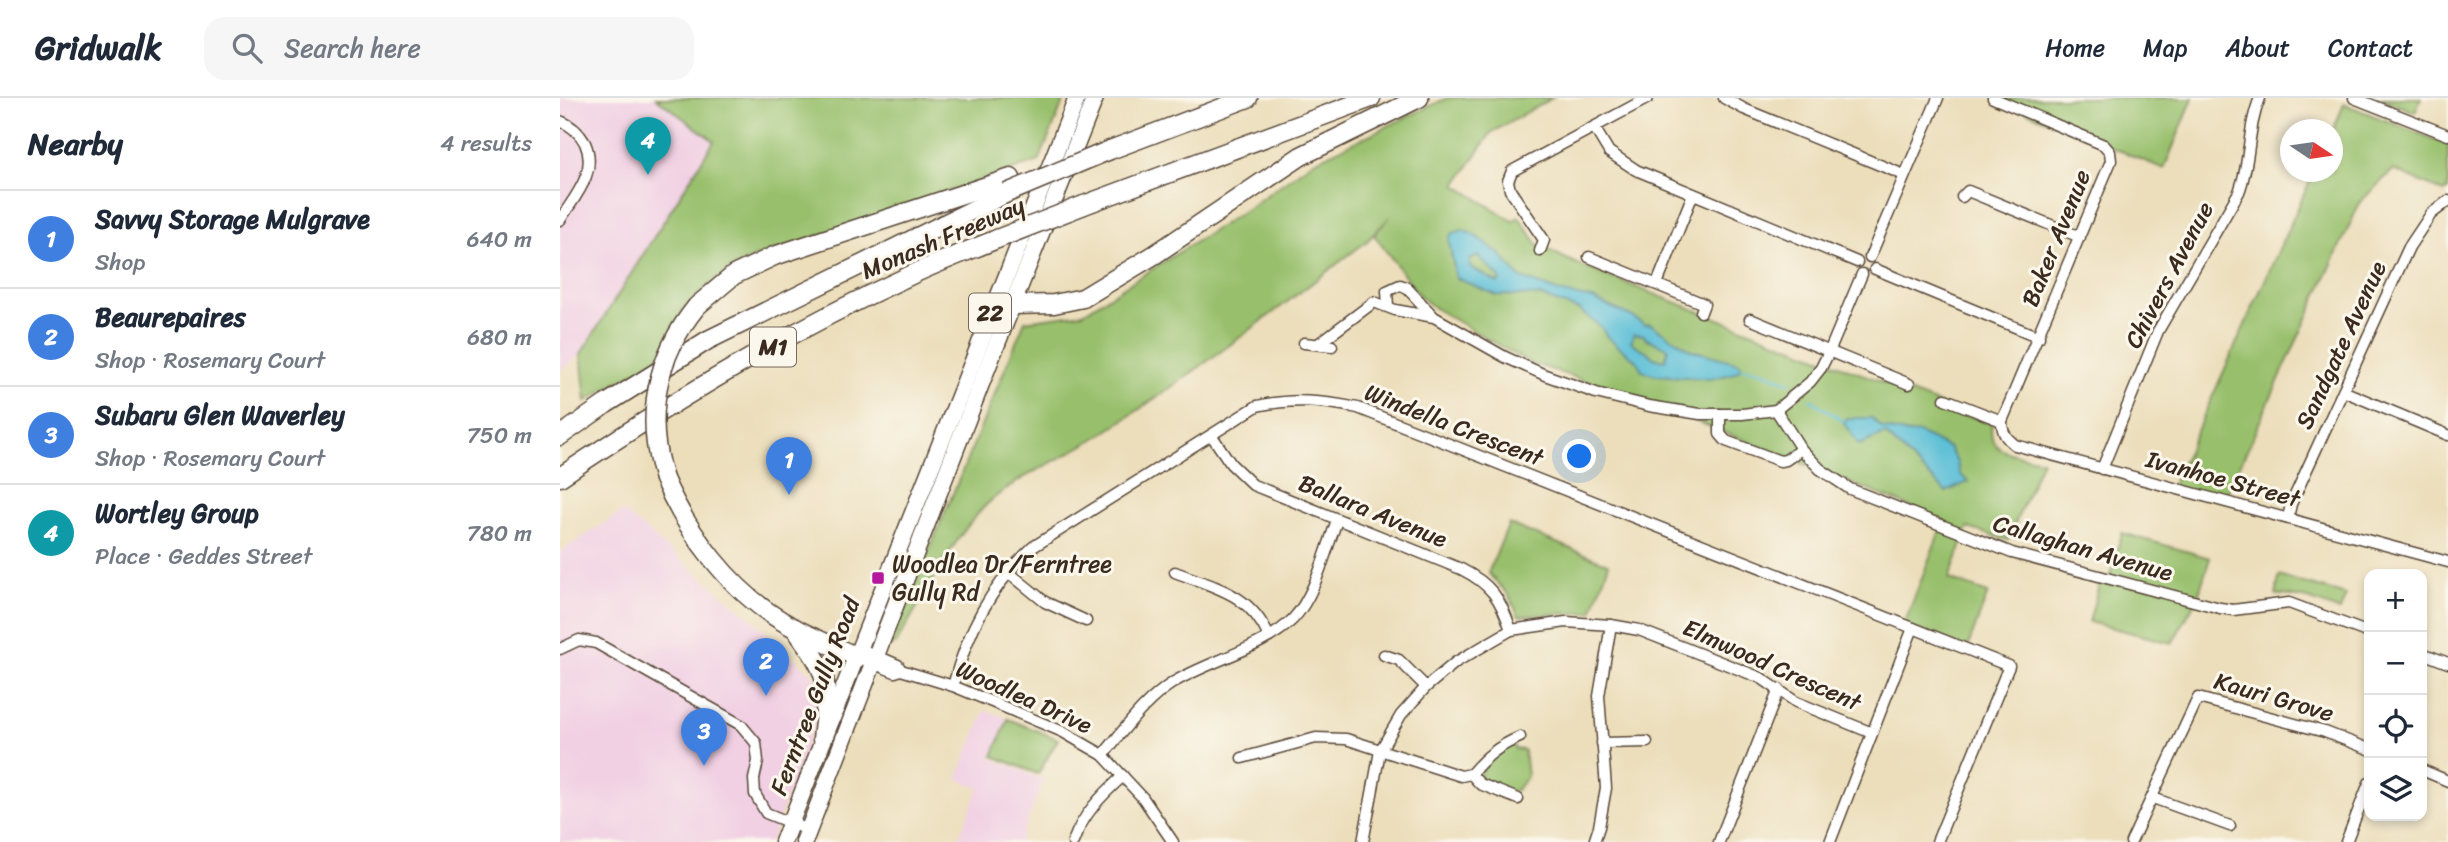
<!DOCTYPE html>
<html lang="en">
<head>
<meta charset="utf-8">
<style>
	:root { --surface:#fff; --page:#f6f6f7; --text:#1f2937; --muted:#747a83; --line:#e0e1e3; --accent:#ea580c }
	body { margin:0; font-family:Sriracha,sans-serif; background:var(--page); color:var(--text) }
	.controls { position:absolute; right:21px; bottom:21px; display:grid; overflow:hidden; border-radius:14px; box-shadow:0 4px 10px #0003 }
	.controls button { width:63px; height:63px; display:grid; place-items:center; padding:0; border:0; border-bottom:2px solid var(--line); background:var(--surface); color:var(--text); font:35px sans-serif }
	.compass { position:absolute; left:1720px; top:21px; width:63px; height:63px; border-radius:50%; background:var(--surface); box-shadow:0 4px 10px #0003; rotate:103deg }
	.you { position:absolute; left:1020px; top:359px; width:24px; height:24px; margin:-18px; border:5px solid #fff; border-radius:50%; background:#1a73e8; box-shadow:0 0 0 10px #1a73e833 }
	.badge { display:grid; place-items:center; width:46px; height:46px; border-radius:50%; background:var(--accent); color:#fff; font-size:23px; font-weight:700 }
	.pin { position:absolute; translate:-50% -58px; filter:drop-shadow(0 2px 4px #0008) }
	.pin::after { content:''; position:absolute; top:37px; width:24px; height:21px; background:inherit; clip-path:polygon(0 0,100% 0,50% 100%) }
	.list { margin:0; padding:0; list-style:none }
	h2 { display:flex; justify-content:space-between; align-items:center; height:91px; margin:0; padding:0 28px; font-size:30px }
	h2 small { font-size:23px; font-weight:400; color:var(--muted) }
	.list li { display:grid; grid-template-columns:46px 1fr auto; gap:21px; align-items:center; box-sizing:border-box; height:98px; padding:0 28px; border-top:2px solid var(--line) }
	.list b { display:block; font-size:26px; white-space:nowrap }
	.list p { margin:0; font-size:23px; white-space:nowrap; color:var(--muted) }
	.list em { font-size:23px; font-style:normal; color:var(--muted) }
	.icon { flex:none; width:38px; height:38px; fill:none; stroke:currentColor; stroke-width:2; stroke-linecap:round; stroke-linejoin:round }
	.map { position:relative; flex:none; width:1888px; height:744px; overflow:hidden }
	header { display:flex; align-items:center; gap:42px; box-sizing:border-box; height:98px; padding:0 35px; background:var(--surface); border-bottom:2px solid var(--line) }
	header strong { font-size:33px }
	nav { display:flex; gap:38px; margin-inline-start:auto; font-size:24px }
	.search { width:490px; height:63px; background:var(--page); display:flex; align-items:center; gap:18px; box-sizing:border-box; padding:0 24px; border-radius:21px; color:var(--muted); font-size:26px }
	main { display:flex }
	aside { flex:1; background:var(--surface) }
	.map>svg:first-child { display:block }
	.built { fill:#f1d0e3 }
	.green { fill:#98c06c; stroke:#6a7545; stroke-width:2 }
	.water { fill:#58bed6; stroke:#4a747a; stroke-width:2; fill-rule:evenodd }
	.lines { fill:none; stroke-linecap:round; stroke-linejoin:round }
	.stream { stroke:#58bed6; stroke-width:2.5 }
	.street-casing { stroke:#564536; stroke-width:13 }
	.primary-casing { stroke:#564536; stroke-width:19 }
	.highway-casing { stroke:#564536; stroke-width:21 }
	.street { stroke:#fff; stroke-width:10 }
	.primary { stroke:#fff; stroke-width:16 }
	.highway { stroke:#fff; stroke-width:18 }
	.highway-bridge-casing { stroke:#564536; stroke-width:21; stroke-linecap:butt }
	.highway-bridge { stroke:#fff; stroke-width:18 }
	.poi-dot { fill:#b5179e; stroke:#fbf7ec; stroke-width:2.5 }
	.labels { text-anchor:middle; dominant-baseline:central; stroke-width:6; stroke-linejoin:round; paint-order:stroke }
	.shield { fill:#fbf7ec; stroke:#75685c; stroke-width:2 }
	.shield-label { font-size:23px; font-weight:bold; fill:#3b2a1e }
	.street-label { font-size:24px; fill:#3b2a1e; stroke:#fbf7ec }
	.poi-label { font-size:24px; fill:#3b2a1e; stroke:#fbf7ec; text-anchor:start }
</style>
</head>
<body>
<header>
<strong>Gridwalk</strong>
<div class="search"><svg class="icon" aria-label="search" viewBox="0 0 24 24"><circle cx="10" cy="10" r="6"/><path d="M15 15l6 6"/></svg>Search here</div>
<nav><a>Home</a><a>Map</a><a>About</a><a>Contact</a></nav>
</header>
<main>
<aside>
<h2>Nearby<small>4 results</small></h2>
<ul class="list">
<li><span class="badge" style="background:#3f7fe0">1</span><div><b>Savvy Storage Mulgrave</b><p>Shop</p></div><em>640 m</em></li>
<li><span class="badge" style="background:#3f7fe0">2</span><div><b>Beaurepaires</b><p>Shop · Rosemary Court</p></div><em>680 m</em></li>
<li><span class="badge" style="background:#3f7fe0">3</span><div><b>Subaru Glen Waverley</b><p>Shop · Rosemary Court</p></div><em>750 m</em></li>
<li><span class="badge" style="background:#0f9aa8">4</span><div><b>Wortley Group</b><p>Place · Geddes Street</p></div><em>780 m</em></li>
</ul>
</aside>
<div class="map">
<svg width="1888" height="744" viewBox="0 0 1888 744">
	<rect width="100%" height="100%" fill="#fbf7ec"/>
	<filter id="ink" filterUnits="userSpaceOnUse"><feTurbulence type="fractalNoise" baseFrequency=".0143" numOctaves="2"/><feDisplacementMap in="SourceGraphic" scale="14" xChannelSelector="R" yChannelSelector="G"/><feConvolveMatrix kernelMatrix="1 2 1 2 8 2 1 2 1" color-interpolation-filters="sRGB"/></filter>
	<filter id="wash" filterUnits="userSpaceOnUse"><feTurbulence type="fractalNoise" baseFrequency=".00686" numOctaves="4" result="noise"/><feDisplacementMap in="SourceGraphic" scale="28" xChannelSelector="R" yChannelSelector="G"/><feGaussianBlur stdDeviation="1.57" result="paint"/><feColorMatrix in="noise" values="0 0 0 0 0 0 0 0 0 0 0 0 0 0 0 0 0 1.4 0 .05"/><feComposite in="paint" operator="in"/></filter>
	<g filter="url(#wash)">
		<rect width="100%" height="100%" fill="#ecdebb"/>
		<g class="built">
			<polygon points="0,0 96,0 154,43 21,256 0,273"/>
			<polygon points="63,413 189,519 258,582 259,615 210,744 0,744 0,454"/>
			<polygon points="425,612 447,620 431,660 484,682 459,744 397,744 419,690 397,681"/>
		</g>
		<g class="green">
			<polygon points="96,0 505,0 479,63 195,159 173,170 146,189 124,210 98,260 26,303 21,256 154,43"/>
			<path d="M887,0H992L931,35L896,87L953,123L959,119L978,147L1021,168L1432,326C1425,357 1459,357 1482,362L1448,442L1408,430L1389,481L1428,495L1407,551L1344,527L1384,422L1078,300L968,264L876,211L860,198L814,137L830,119L807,143C721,209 635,275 544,335C507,359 458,377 426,407C390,443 363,502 336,545L329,549L465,223L523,215L687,111L754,63Z"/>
			<polygon points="1433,0 1633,0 1604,71"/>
			<polygon points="1820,0 1861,0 1855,14"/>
			<polygon points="1784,6 1888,47 1888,92 1884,94 1833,72 1800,104 1664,402 1612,388 1754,74 1772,74 1773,32"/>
			<polygon points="949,426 1049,466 1032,514 959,518 948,496 928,475"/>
			<polygon points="1562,435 1650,460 1637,501 1612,545 1529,524 1541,479 1549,481"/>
			<path d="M1719,478L1786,497L1780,513C1758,504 1740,497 1716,497Z"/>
			<polygon points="448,621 498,641 478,676 433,658"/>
			<path d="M950,647L955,648V651L964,652L967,679C963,682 960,689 956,692C948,697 924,685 919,679C925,664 938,656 950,647Z"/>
		</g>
		<g class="water">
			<path d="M902,132L914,137L940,156L959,179L1002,195L1033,201L1073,219L1085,227L1090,226L1132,252L1179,265L1182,270L1172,276L1150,281L1096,277L1082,273L1077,263L1048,240L1041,229L1019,212L979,198L936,197L896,180L889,144L891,136ZM918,158L940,180V183L938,185L910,169V162ZM1074,236L1084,237L1085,240L1108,250L1105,262L1093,260C1086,249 1078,252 1071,243Z"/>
			<polygon points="1288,320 1312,320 1322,330 1349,336 1359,335 1389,350 1397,364 1400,376 1408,384 1386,394 1325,336 1299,347 1283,324"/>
		</g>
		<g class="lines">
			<g class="stream">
				<polyline points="1182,270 1201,273 1231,285"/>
				<polyline points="1250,301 1283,323"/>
			</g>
		</g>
	</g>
	<g filter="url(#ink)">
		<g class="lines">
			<defs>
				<g id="street">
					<polyline points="1164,0 1184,11 1344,77"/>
					<path d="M1433,0L1544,47L1550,54L1551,63L1442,323C1442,335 1446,340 1455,347L1888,464"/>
					<polyline points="1794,0 1888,37"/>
					<path d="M0,23C11,27 19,34 25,45C38,74 15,98 0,122"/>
					<polyline points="1034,29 1049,54 1076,72 1297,164"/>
					<polyline points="1402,99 1408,93 1520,139"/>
					<polyline points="980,153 984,142 950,92 948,83 952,73 1088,0"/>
					<polyline points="1029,159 1144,206 1141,214"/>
					<polyline points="1310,159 1378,0"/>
					<polyline points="1315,171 1479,239"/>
					<polyline points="1097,186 1133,96"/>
					<polyline points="828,208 827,193 840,187 846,189 873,218"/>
					<polyline points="1190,221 1349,286"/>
					<polyline points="744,245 772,248"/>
					<polyline points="758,246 814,204 835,212 874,219 945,259 985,277 1036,295 1089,308 1140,316 1182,316 1216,312 1250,284 1261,270 1270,252 1302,176"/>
					<polyline points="1783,293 1888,337"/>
					<polyline points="1385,301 1442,323"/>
					<polyline points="1216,312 1241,351 1260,371 1290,391 1452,455 1660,510 1673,512 1729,505 1809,535"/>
					<polyline points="1160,316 1160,336 1166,343 1220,363 1226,362 1241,351"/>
					<path d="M652,338L671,366L693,387L901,471C931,486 941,501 951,532"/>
					<path d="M1542,371L1598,233L1679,94C1691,63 1687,31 1700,0"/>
					<polyline points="1728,420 1731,406 1849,149 1871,116 1888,103"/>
					<polyline points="448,474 485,504 526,523"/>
					<path d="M615,474C656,490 690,495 709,539"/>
					<polyline points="299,550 338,567 341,572"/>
					<polyline points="0,551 19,542 36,545 181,627 196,645 198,663 194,681 195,696 206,715 248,732"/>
					<polyline points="1862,555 1888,565"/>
					<polyline points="824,557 839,562 866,589"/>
					<polyline points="295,558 335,574 341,572 393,588 444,609 503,634 543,657 583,700 613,744"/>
					<path d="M393,588C408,532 430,489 473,449L697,308C732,300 763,303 798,310L1449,568L1377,744"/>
					<polyline points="1042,645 1087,644"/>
					<path d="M543,657C564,632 585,602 614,584C649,563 706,549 733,521C755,498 766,452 777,422"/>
					<polyline points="682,660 756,640 786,641 901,678 911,676 920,686 958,701"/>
					<polyline points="1862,672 1888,683"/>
					<path d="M911,676C926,658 939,648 960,639"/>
					<polyline points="1593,700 1670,728"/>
					<path d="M513,744C523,716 541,698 563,678"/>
					<polyline points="803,744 820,653 841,617 866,589 896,564 951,532 1006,524 1051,527 1079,532 1201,580 1236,604 1312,635"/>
					<polyline points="1034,744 1039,729 1046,690 1039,598 1051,527"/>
					<polyline points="1159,744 1219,591"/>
					<polyline points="1270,744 1353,530"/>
					<polyline points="1571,744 1638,600 1765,634 1809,651"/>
					<polyline points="1786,744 1809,685"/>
				</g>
				<g id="primary">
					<polyline points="223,744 517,0"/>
					<polyline points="244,744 424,278 535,0"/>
				</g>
				<g id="highway">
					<polyline points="550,52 688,0"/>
					<polyline points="524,107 811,0"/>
					<polyline points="453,207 494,206 523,200 594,157 741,58 859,0"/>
					<polyline points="137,208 174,177 214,158 451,80"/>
					<polyline points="0,338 46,306 148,242 447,95"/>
					<path d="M0,379C111,304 227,234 349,178C378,164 408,153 437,141"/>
					<path d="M104,381C128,436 170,492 222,523C245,537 271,547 295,558"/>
					<path d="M235,530C243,543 254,555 260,569C271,590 264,619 262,642"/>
				</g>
			</defs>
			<use href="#street" class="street-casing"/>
			<use href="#primary" class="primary-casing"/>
			<use href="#highway" class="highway-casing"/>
			<use href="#street" class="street"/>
			<use href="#primary" class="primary"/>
			<use href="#highway" class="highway"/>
			<defs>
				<g id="highway-bridge">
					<polyline points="447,95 550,52"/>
					<polyline points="437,141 524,107"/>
					<path d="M104,381C84,319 96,258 137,208"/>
				</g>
			</defs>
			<use href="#highway-bridge" class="highway-bridge-casing"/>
			<use href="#highway-bridge" class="highway-bridge"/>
		</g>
	</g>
	<rect class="poi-dot" x="311" y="473" width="14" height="14" rx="3.5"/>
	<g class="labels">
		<g class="shield">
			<rect x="409" y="195.5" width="42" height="39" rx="5"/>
			<rect x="190" y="229.5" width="46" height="39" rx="5"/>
		</g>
		<g class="shield-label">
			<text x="430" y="215">22</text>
			<text x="213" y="249">M1</text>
		</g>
		<g class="street-label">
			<text transform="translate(383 140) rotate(-23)">Monash Freeway</text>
			<text transform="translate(1496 140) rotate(-68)">Baker Avenue</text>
			<text transform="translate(1609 177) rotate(-62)">Chivers Avenue</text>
			<text transform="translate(1781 247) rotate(-65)">Sandgate Avenue</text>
			<text transform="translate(894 327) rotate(21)">Windella Crescent</text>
			<text transform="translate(1663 381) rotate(15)">Ivanhoe Street</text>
			<text transform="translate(813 413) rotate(22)">Ballara Avenue</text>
			<text transform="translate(1523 450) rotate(16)">Callaghan Avenue</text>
			<text transform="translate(1212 567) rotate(24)">Elmwood Crescent</text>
			<text transform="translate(255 598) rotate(-69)">Ferntree Gully Road</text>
			<text transform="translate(464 599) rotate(24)">Woodlea Drive</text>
			<text transform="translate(1714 599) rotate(16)">Kauri Grove</text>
		</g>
		<g class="poi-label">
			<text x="332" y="466">Woodlea Dr/Ferntree<tspan x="332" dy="28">Gully Rd</tspan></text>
		</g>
	</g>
</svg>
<div class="controls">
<button>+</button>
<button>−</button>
<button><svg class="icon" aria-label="locate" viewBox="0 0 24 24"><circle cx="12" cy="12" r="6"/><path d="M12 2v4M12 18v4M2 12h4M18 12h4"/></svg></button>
<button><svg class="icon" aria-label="layers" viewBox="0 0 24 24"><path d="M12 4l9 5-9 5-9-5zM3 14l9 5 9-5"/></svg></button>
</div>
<svg class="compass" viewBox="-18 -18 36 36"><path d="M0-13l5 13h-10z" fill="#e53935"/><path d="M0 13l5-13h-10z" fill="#747a83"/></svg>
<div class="you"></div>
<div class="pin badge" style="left:229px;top:397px;background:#3f7fe0">1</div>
<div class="pin badge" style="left:206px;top:598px;background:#3f7fe0">2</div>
<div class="pin badge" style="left:144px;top:668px;background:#3f7fe0">3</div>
<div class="pin badge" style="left:88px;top:77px;background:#0f9aa8">4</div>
</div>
</main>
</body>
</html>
